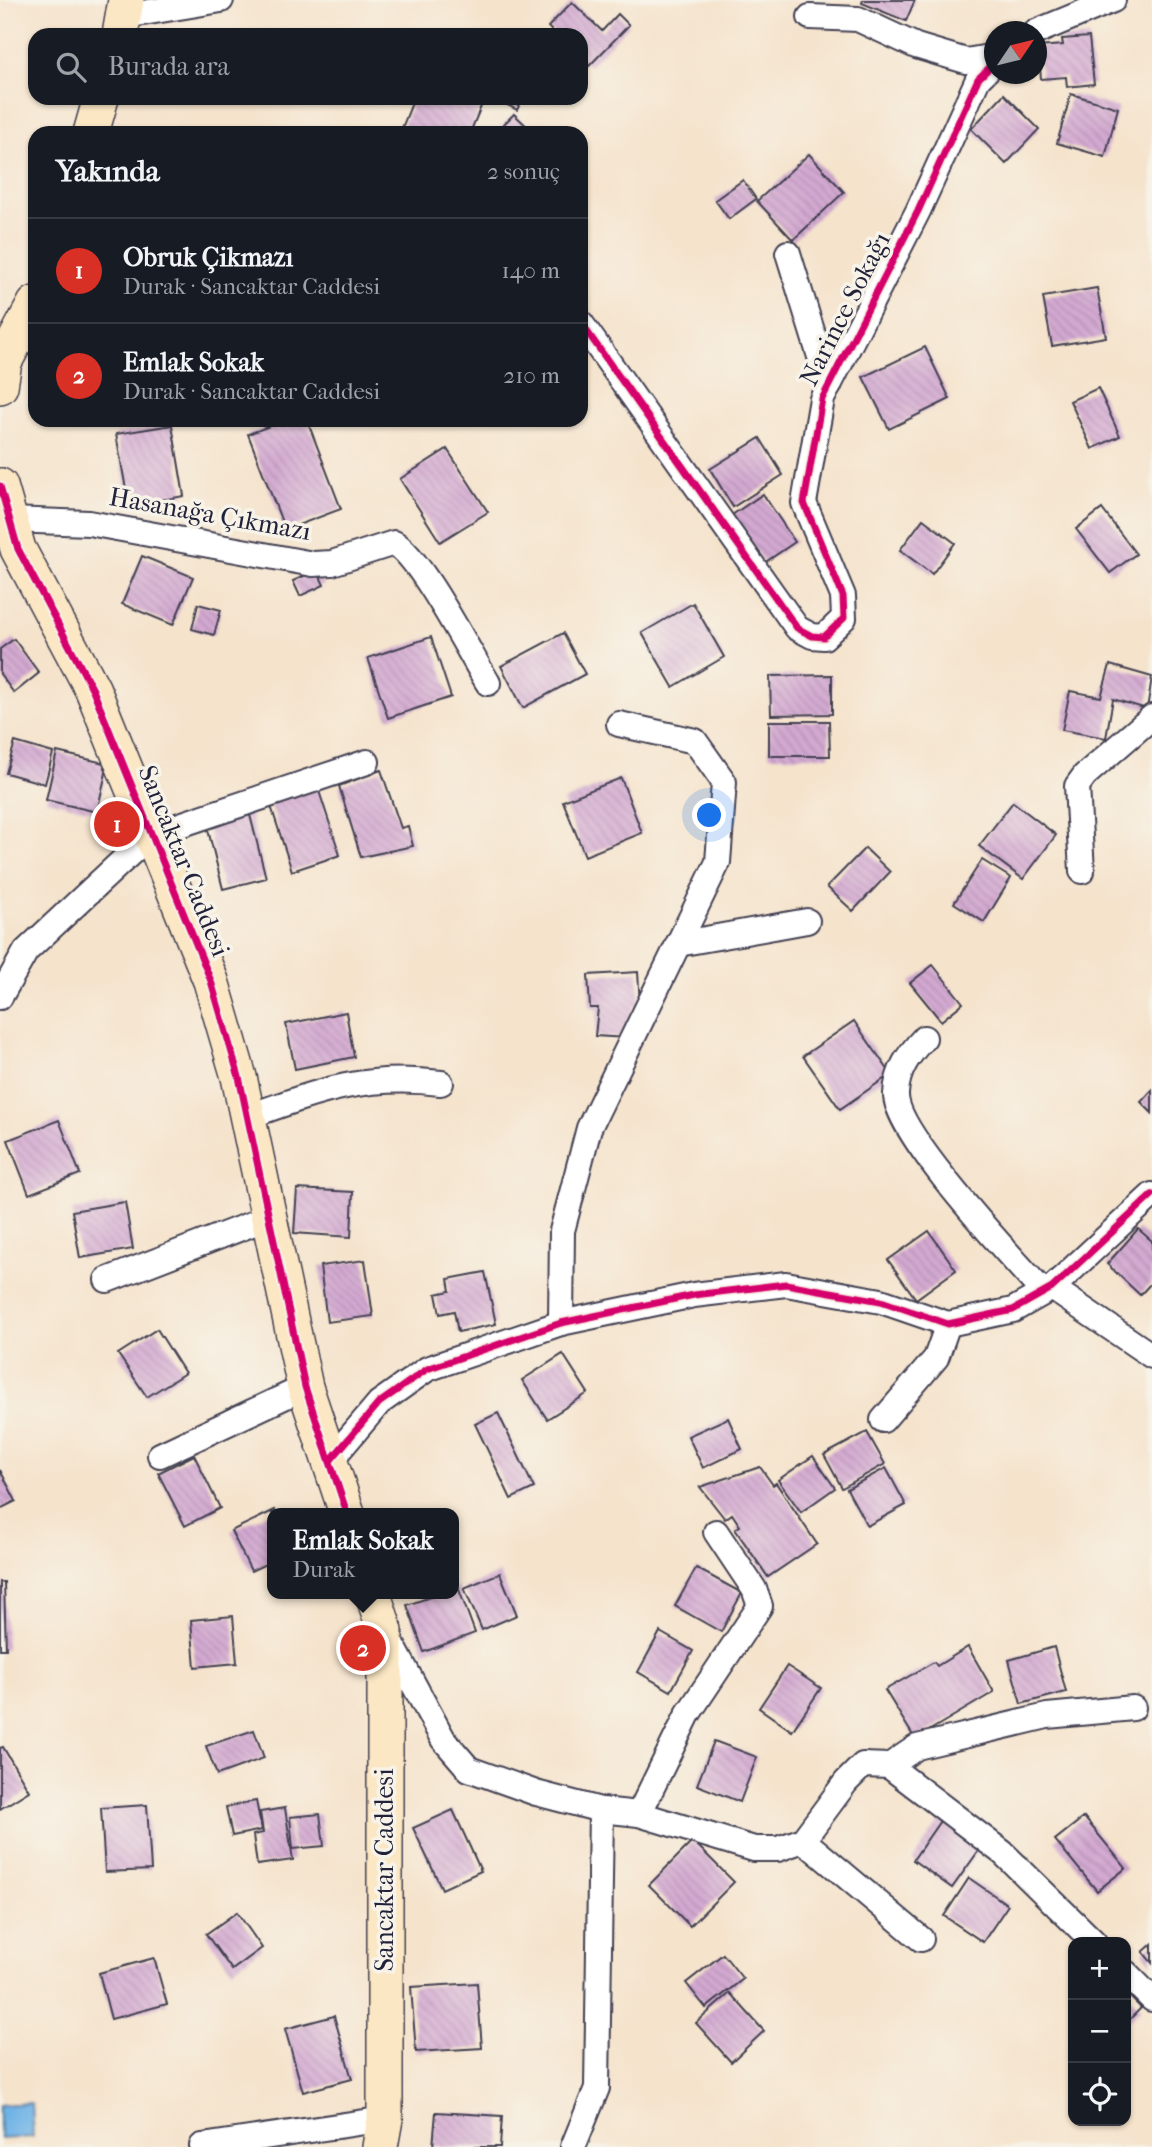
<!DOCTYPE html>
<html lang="tr">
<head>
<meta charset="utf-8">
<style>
	:root { --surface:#171b24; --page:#242831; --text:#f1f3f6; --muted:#9ea1a6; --line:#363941; --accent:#d93025 }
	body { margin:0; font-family:"IM FELL French Canon",serif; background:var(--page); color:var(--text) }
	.controls { position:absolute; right:21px; bottom:21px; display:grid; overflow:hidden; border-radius:14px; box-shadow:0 2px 5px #0004 }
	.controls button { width:63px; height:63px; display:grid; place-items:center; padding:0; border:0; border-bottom:2px solid var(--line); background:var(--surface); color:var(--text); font:35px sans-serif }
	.compass { position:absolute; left:984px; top:21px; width:63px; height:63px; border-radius:50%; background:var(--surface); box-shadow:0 2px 5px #0004; rotate:55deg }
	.you { position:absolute; left:710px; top:816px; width:24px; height:24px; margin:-18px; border:5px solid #fff; border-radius:50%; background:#1a73e8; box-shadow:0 0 0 10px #1a73e833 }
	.badge { display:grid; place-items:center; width:46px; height:46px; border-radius:50%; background:var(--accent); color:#fff; font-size:23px; font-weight:700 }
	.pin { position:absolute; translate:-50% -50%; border:4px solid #fff; box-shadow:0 2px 7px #0006 }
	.popup { position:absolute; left:267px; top:1508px; width:192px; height:91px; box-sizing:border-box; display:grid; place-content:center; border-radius:14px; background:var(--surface); filter:drop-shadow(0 2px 5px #0005); font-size:23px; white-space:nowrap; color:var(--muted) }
	.popup b { font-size:26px; color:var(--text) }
	.popup::after { content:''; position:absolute; left:50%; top:100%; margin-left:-14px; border:14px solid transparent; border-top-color:var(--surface) }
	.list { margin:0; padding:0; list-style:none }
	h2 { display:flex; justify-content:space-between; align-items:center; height:91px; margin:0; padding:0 28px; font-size:30px }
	h2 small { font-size:23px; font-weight:400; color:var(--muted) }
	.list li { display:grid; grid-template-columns:46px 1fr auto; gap:21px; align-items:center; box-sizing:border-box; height:105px; padding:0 28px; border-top:2px solid var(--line) }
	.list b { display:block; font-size:26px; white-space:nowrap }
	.list p { margin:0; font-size:23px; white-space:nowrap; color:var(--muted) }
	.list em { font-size:23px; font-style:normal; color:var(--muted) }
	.icon { flex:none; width:38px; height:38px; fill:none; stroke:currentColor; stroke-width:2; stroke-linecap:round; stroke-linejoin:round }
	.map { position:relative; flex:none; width:1152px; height:2147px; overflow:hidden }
	.search { position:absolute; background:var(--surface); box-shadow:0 2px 5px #0004; left:28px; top:28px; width:560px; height:77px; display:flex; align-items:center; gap:18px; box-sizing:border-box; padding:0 24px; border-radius:21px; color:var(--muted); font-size:26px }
	.panel { position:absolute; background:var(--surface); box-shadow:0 2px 5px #0004; left:28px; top:126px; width:560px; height:301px; border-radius:21px }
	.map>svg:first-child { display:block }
	.water { fill:#70b4e6; stroke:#496b90; stroke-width:2 }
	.building { fill:url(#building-back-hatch) }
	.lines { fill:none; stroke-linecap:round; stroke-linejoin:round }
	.street-casing { stroke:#423f51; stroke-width:28 }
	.secondary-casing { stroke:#423f51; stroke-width:38 }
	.street { stroke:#fff; stroke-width:24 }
	.secondary { stroke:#fbe7c3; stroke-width:35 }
	.cycleway-casing { stroke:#f7f3e8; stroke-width:11 }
	.cycleway { stroke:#d6006c; stroke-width:7 }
	.labels { text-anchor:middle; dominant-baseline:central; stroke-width:7; stroke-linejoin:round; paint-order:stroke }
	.street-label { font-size:26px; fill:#22223b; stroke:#f7f3e8 }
</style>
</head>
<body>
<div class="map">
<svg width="1152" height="2147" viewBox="0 0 1152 2147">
	<defs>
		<pattern id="building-back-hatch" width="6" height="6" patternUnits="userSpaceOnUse" patternTransform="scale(1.75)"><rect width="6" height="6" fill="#d3a9d1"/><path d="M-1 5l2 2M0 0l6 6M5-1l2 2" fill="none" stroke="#b591b4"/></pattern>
	</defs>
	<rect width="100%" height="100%" fill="#f7f3e8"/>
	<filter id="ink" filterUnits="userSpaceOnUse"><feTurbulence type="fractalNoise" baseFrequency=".0143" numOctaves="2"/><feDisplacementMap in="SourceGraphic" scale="14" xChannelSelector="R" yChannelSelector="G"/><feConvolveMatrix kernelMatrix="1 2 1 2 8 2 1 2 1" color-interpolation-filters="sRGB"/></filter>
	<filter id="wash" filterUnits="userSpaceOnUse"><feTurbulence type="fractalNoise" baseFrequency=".00686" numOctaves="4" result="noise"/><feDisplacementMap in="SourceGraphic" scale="28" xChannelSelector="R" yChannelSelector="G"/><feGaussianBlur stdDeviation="1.57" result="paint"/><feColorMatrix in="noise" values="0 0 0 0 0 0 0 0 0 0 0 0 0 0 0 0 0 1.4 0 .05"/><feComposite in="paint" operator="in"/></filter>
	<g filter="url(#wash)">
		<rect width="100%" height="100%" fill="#f5e3cc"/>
		<polygon class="water" points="31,2103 33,2137 0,2139 0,2105"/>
		<g id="blocks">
			<g class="building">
				<polygon points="863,0 915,0 906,21 862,3"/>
				<polygon points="572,2 602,31 618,14 629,25 589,66 581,59 581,35 556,35 548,27"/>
				<polygon points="1089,37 1094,84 1067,87 1066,77 1041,79 1038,47 1063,45 1062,39"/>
				<polygon points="1004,94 1039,129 1006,164 971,129"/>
				<polygon points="1071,94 1118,108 1105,157 1057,143"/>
				<polygon points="414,98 469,98 482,104 470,133 400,133"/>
				<polygon points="494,98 523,98 517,110"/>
				<polygon points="514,114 534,133 495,133"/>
				<polygon points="809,154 844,192 793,240 757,201"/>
				<polygon points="743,180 756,199 729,219 715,200"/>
				<polygon points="1097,288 1106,337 1052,346 1043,297"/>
				<polygon points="925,347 950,399 889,429 863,377"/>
				<polygon points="1098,388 1120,436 1092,449 1070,401"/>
				<polygon points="286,420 307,420 341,509 285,530 248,434"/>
				<polygon points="172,425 184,496 129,506 116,434"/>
				<polygon points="760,438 783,475 733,507 710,469"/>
				<polygon points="447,449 488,512 440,542 400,479"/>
				<polygon points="763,494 795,542 764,563 732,515"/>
				<polygon points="1102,509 1136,554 1110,573 1076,529"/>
				<polygon points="923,519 955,543 932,574 900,550"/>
				<polygon points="142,556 193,577 173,625 122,604"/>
				<polygon points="317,570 324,585 300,596 293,581"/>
				<polygon points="693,603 724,657 673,687 642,633"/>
				<polygon points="198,604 221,610 214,635 192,629"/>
				<polygon points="563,633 585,674 523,708 501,666"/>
				<polygon points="431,637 451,697 388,718 368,658"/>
				<polygon points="14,639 39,673 14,693 0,674 0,649"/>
				<polygon points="1110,665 1152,677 1147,709 1113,699 1106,738 1062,730 1070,691 1101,697"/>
				<polygon points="832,675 832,714 771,715 770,676"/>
				<polygon points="769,721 829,721 830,756 769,756"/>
				<polygon points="15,742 53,753 45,784 6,773"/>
				<polygon points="57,752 108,764 97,812 46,800"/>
				<polygon points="381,770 401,828 408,826 413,846 361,857 339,786"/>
				<polygon points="621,778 642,833 585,856 563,801"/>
				<polygon points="318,788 340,855 292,871 270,803"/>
				<polygon points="1013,802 1056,835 1023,879 979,846"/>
				<polygon points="249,811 266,878 223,889 206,822"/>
				<polygon points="865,848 890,872 853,911 827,887"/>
				<polygon points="982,860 1011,878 984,922 954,903"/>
				<polygon points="933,965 963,1003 941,1021 910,983"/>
				<polygon points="638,972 640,1005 634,1006 627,1038 595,1036 598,1008 590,1008 588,975"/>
				<polygon points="346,1012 354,1057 295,1069 286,1024"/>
				<polygon points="854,1021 891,1074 840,1109 803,1056"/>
				<polygon points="1152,1090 1152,1113 1141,1102"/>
				<polygon points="59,1120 80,1174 29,1194 8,1140"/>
				<polygon points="297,1189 353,1192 351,1237 294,1233"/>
				<polygon points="125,1202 133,1249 80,1258 72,1211"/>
				<polygon points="1138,1229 1152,1241 1152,1282 1140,1295 1107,1264"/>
				<polygon points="929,1231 956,1270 916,1299 888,1260"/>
				<polygon points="365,1260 373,1316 327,1322 320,1266"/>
				<polygon points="485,1272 496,1324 458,1332 454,1311 440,1314 436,1294 450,1291 448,1279"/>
				<polygon points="157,1329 185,1373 147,1397 118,1354"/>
				<polygon points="563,1354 588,1393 547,1419 522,1380"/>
				<polygon points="498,1413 534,1488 511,1499 475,1424"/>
				<polygon points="728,1418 742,1449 703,1468 688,1436"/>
				<polygon points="867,1432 885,1464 842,1488 824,1455"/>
				<polygon points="194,1455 220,1508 185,1526 158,1473"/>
				<polygon points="813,1456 835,1488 801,1512 778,1480"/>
				<polygon points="760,1467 773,1485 776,1483 817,1544 768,1577 735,1529 740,1526 732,1514 725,1519 700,1487"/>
				<polygon points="886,1468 906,1505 867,1526 847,1489"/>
				<polygon points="0,1470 16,1501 0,1509"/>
				<polygon points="275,1510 276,1513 272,1513 272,1561 251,1571 231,1531"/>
				<polygon points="696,1568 742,1593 721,1632 675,1606"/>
				<polygon points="500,1573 517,1615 482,1630 464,1588"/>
				<polygon points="0,1582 4,1582 6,1649 0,1649"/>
				<polygon points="458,1587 475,1633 424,1652 407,1605 439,1594 454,1594 454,1588"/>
				<polygon points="233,1616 237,1663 195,1667 191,1620"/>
				<polygon points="660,1632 693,1651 671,1691 638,1672"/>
				<polygon points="968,1647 994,1692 915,1739 885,1690 934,1662 937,1666"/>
				<polygon points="1054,1647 1066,1692 1021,1704 1009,1660"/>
				<polygon points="787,1666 821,1688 792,1731 759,1708"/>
				<polygon points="254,1730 264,1758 217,1775 206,1746"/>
				<polygon points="714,1741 757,1757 740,1802 697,1785"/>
				<polygon points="3,1747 29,1791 0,1809 0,1748"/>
				<polygon points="256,1801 262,1830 232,1836 226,1807"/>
				<polygon points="147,1805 151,1870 105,1872 101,1808"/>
				<polygon points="285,1808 293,1860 257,1865 253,1835 263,1833 260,1812"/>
				<polygon points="453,1810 481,1871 442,1889 413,1828"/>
				<polygon points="320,1814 324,1846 293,1849 290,1817"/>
				<polygon points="1084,1817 1126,1868 1097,1891 1055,1840"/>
				<polygon points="942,1818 982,1846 952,1888 913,1860"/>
				<polygon points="693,1841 734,1882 690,1926 649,1885"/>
				<polygon points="969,1878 1008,1905 983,1942 944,1916"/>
				<polygon points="237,1912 262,1948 232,1970 206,1934"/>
				<polygon points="1152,1944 1152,1963 1143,1952"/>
				<polygon points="723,1954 743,1979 706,2008 686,1983"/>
				<polygon points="154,1958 167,2004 111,2019 99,1973"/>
				<polygon points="477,1983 482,2048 416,2052 411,1987"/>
				<polygon points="730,1993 764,2031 731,2062 696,2023"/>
				<polygon points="1126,1993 1141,2008 1126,2023"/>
				<polygon points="334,2016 352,2079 303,2092 285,2029"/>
				<polygon points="436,2112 502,2116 500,2147 433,2147"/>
			</g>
		</g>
	</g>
	<g filter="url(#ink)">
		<use href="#blocks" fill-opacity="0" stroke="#423f51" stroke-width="2"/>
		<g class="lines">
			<defs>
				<g id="street">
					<polyline points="125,16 221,0"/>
					<polyline points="810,17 858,19 916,46 966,61 995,56"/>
					<polyline points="1036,32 1113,0"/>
					<polyline points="788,253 829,386"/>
					<polyline points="581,323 797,628 812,636 824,637 844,618 843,596 804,503 822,399 918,211 978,79 995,62"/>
					<path d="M10,520L89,523L313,564L332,563L394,543C420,556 470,654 488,683"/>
					<polyline points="1082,871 1077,786 1085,775 1152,717"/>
					<polyline points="678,944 807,921"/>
					<polyline points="0,997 26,951 150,835 367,762"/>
					<path d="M924,1038C909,1054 897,1070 896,1094C894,1132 1014,1260 1043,1292"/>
					<path d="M247,1117C317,1092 365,1073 441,1083"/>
					<polyline points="107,1280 267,1218"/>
					<polyline points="1052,1288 1152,1356"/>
					<polyline points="561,1323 562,1231 589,1128 718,862 724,782 695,741 619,724"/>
					<polyline points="883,1420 936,1358 948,1324"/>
					<polyline points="160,1455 305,1387"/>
					<polyline points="330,1461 379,1403 427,1369 561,1323 694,1295 786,1284 881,1301 948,1324 1013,1310 1052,1288 1152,1195"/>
					<polyline points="387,1635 443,1739 469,1769 536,1793 601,1810 639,1814 754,1849 778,1849 803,1840 846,1782 863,1765 889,1766 917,1747 1047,1716 1133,1708"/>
					<polyline points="889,1766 1003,1853 1094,1942"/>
					<polyline points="639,1814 688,1714 760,1606 754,1589 716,1532"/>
					<polyline points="803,1840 921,1939"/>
					<polyline points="1126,1973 1152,1999"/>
					<polyline points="202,2146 385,2119"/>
					<polyline points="573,2147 597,2088 601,1810"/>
				</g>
				<g id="secondary">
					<polyline points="120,35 126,0"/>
					<polyline points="91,133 101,98"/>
					<polyline points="0,386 4,362 35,304"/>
					<polyline points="0,486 18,549 93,690 211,981 239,1077 305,1387 347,1513"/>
					<polyline points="373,1594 385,1631 385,2119 380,2147"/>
				</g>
			</defs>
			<use href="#street" class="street-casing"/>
			<use href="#secondary" class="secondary-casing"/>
			<use href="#street" class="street"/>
			<use href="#secondary" class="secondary"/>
			<defs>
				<g id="cycleway">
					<polyline points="581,323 797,628 812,636 824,637 844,618 843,596 804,503 822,399 918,211 978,79 995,62"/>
					<polyline points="0,486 18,549 93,690 211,981 239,1077 305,1387 347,1513"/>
					<polyline points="330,1461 379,1403 427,1369 561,1323 694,1295 786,1284 881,1301 948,1324 1013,1310 1052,1288 1152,1195"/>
				</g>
			</defs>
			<use href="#cycleway" class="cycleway-casing"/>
			<use href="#cycleway" class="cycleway"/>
		</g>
	</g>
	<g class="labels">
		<g class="street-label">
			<text transform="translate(845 309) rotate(-63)">Narince Sokağı</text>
			<text transform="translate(210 514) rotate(10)">Hasanağa Çıkmazı</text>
			<text transform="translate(184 861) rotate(68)">Sancaktar Caddesi</text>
			<text transform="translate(384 1870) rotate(-90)">Sancaktar Caddesi</text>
		</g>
	</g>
</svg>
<div class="controls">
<button>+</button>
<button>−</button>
<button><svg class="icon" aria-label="locate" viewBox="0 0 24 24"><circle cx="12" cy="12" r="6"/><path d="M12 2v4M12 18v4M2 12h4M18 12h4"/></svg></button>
</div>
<svg class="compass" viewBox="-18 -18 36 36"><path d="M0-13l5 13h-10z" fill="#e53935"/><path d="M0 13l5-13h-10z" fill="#9ea1a6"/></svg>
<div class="you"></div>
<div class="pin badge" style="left:117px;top:824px">1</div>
<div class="pin badge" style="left:363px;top:1648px">2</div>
<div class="popup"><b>Emlak Sokak</b>Durak</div>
<div class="search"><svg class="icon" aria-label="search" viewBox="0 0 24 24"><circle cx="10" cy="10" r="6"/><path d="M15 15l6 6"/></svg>Burada ara</div>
<section class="panel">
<h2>Yakında<small>2 sonuç</small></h2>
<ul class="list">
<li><span class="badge">1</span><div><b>Obruk Çikmazı</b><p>Durak · Sancaktar Caddesi</p></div><em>140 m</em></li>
<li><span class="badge">2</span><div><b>Emlak Sokak</b><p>Durak · Sancaktar Caddesi</p></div><em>210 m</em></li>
</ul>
</section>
</div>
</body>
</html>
